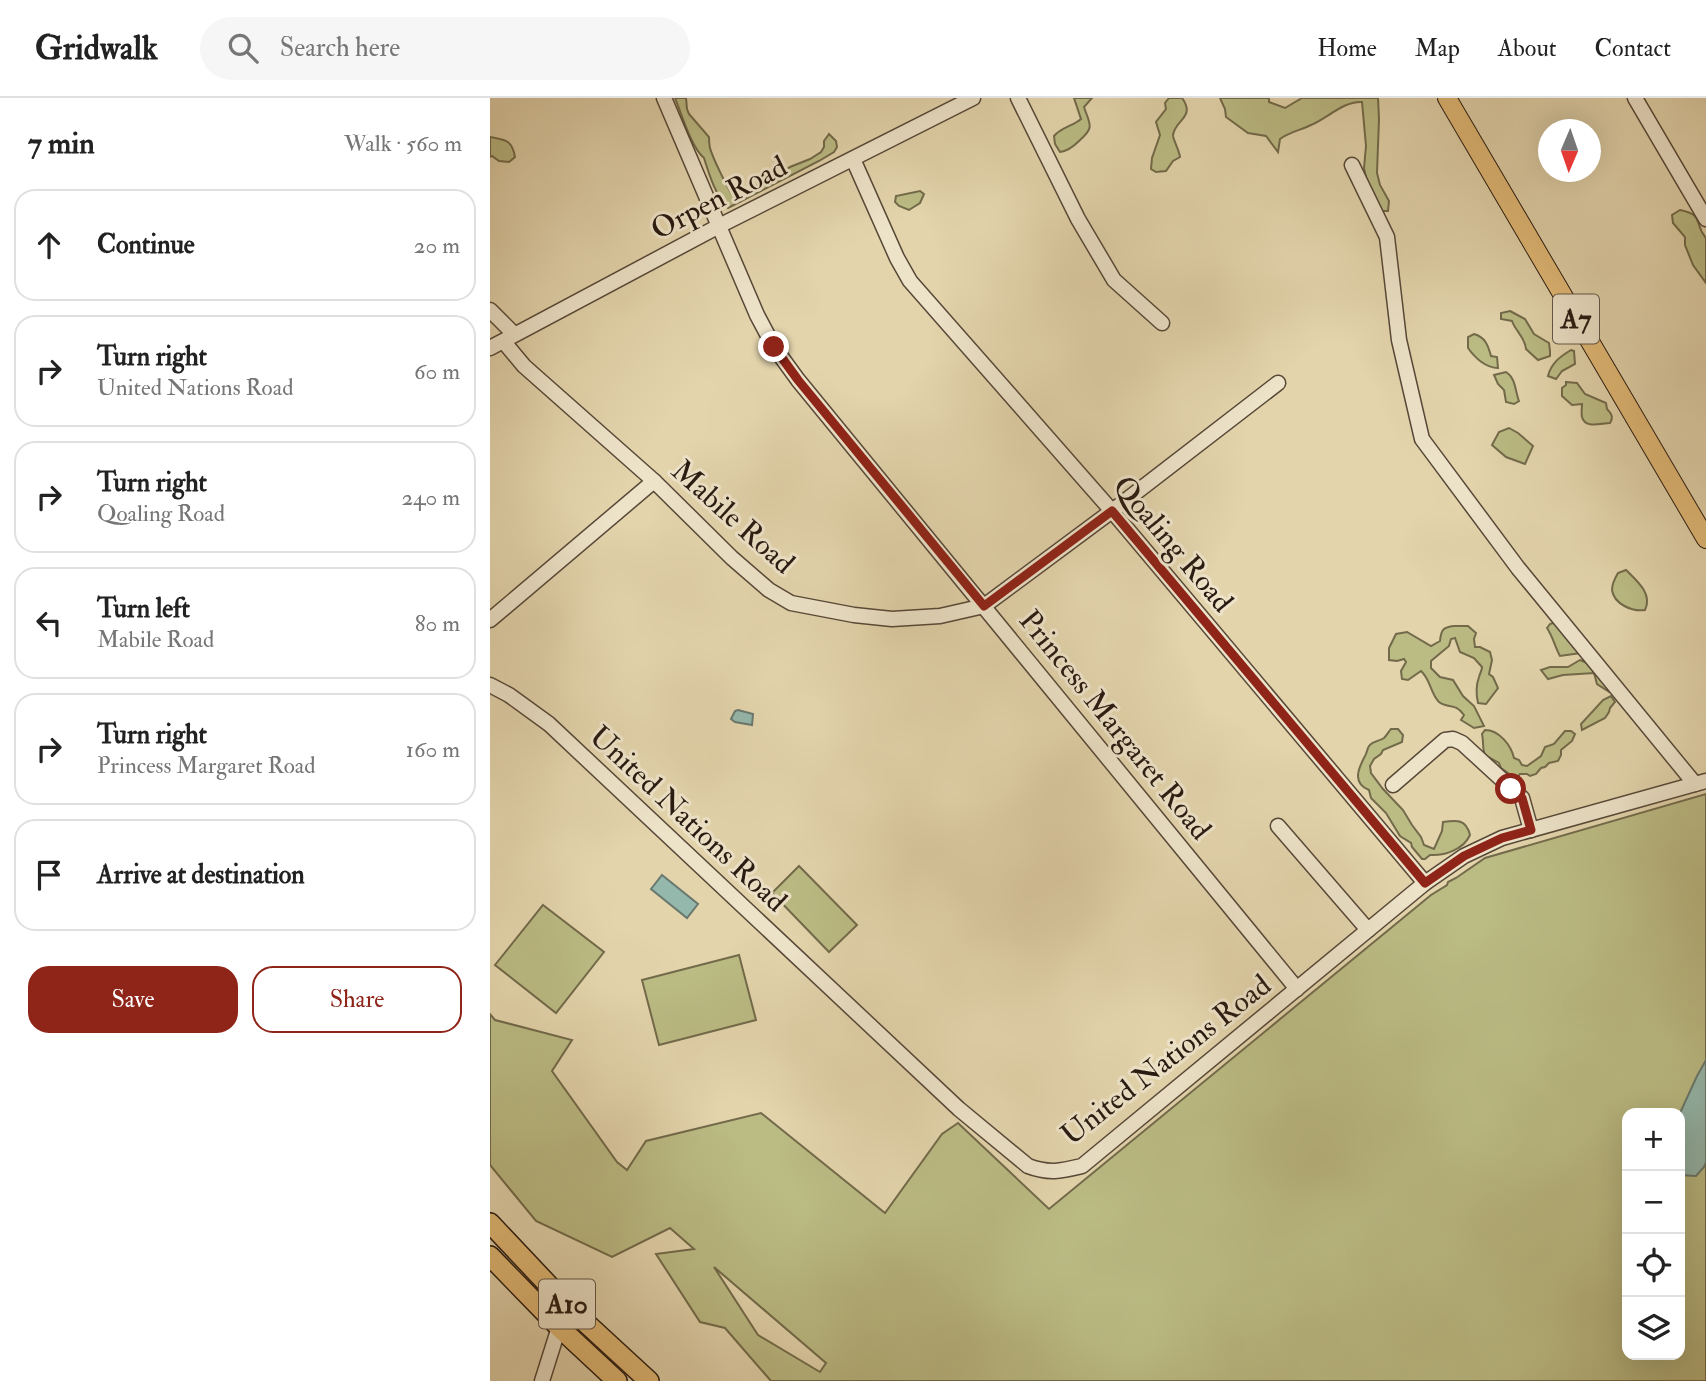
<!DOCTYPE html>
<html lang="en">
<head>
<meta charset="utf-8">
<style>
	:root { --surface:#fff; --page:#f6f6f6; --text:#222; --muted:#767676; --line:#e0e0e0; --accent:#8f2418 }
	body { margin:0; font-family:"IM FELL Double Pica",serif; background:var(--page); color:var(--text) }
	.controls { position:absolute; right:21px; bottom:21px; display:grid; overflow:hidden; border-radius:14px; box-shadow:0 7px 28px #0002 }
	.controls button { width:63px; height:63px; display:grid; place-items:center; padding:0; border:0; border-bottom:2px solid var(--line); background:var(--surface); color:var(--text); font:35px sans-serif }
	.compass { position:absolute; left:1048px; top:21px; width:63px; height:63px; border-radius:50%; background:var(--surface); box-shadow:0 7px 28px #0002; rotate:182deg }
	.stop { position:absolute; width:21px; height:21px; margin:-16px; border:5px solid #8f2418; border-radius:50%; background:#fff }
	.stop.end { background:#8f2418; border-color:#fff; box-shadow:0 2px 7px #0008 }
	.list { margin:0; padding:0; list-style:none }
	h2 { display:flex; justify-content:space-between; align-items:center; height:91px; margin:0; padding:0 28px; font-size:30px }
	h2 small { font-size:23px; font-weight:400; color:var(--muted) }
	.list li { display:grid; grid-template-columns:46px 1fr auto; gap:21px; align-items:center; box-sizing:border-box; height:112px; margin:0 14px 14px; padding:0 14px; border:2px solid var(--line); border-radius:21px }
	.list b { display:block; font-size:26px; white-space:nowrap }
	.list p { margin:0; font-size:23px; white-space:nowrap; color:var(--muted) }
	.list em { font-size:23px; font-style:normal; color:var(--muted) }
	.actions { display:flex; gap:14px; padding:21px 28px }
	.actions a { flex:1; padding:16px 0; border:2px solid var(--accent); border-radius:21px; text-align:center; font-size:24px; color:var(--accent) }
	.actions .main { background:var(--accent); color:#fff }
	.icon { flex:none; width:38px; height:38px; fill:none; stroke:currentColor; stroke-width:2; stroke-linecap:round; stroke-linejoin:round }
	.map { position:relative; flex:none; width:1216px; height:1283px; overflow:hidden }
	header { display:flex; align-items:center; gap:42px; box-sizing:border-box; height:98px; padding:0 35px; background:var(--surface); border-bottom:2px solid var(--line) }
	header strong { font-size:33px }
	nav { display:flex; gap:38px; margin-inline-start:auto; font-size:24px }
	.search { width:490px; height:63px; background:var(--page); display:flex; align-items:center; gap:18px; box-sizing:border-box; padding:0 24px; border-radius:38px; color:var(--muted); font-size:26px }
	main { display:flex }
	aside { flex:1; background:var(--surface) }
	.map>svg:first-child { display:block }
	.green { fill:#bbbb84; stroke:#726a4a; stroke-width:2; fill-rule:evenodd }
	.water { fill:#95b8ac; stroke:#69796e; stroke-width:2 }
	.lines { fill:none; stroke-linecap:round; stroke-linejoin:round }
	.minor-casing { stroke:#574838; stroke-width:17 }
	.major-casing { stroke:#281a11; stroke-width:20 }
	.highway-casing { stroke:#281a11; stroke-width:22 }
	.minor { stroke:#ede3c9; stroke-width:14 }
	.major { stroke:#e2ba76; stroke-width:18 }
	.highway { stroke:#e2ba76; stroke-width:19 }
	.route { stroke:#8f2418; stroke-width:9 }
	.labels { text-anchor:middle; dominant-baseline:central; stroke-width:6; stroke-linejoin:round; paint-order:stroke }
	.shield { fill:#ede3c9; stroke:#635648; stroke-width:2 }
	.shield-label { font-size:28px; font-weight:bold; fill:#281a11 }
	.street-label { font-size:30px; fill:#281a11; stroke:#ede3c9 }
</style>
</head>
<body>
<header>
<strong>Gridwalk</strong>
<div class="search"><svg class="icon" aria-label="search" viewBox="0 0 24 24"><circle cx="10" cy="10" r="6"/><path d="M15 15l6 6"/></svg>Search here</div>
<nav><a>Home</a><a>Map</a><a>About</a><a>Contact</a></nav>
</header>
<main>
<aside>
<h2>7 min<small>Walk · 560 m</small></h2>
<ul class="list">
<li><svg class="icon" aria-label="ahead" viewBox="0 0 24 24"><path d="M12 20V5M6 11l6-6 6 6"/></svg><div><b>Continue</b></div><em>20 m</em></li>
<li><svg class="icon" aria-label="right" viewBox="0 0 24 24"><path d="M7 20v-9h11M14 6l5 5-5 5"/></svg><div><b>Turn right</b><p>United Nations Road</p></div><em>60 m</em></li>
<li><svg class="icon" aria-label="right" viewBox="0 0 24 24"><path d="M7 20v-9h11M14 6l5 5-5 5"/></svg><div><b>Turn right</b><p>Qoaling Road</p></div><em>240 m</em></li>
<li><svg class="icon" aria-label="left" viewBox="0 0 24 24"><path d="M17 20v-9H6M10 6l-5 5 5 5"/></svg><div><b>Turn left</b><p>Mabile Road</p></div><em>80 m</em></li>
<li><svg class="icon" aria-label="right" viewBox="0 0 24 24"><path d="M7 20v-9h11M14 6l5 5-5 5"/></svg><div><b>Turn right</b><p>Princess Margaret Road</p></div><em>160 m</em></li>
<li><svg class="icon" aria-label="arrive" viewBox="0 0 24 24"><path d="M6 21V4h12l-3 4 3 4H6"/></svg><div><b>Arrive at destination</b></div></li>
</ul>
<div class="actions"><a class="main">Save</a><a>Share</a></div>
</aside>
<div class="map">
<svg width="1216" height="1283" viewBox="0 0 1216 1283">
	<rect width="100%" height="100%" fill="#e3d4ac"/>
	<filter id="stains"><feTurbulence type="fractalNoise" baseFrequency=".00286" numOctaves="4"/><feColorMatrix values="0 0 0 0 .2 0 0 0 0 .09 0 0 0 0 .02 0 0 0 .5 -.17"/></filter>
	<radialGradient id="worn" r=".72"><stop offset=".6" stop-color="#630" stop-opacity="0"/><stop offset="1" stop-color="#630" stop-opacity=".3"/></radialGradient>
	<g class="green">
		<path d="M185,0H196L197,11L199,16L219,39C219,44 219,45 220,50C222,58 238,92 243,97L250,96L264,88L285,80L300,69L320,61L331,54L334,49V43L339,36L346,43L347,49L344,54L329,63L238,110C226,99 219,76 214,60C201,49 192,17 185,0Z"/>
		<path d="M584,0H602L594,9C600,27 605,29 589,43C583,49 578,53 570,54L565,46L564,38C572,29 583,28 591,21Z"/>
		<path d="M679,0H692C706,19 685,22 683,37C683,42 689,51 690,59L683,63L676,73L666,74L661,71L662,60L670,37L666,24L676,11L675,5Z"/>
		<path d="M730,0H779V4L795,10L812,0H888L889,21L887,75L890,87L899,103L898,113H890L877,84L874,70L876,48L872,4C853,3 838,20 821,27C811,32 799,34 790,41L788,54L776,38L758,35L736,19L735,11Z"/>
		<path d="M0,39C16,42 22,42 25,59L19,64L9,63L2,58L0,59Z"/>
		<polygon points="430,93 434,96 430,105 419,112 409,108 405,104 406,98"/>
		<path d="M1190,112C1215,117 1203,125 1216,140V185L1203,167L1195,147V139L1183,125L1182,117Z"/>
		<path d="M1020,213L1035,221L1044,236L1059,245L1060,253V258L1048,262L1036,251C1035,239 1026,234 1022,223L1011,221V215Z"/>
		<path d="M984,236C995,239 998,247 1001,258L1007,259L1008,270C996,270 985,260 978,250V239Z"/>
		<path d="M1081,252L1084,253L1085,266L1072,273L1066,281L1058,278C1061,265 1071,258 1081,252Z"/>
		<path d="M1016,274C1026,280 1025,293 1029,303L1024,306L1016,304L1014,292L1008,286L1004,277Z"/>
		<path d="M1076,284L1087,285L1095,296L1116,305L1117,311C1121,315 1124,319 1120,325C1111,325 1095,331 1092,319C1091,315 1092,310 1092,306L1082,307L1072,298V290L1076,287Z"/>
		<polygon points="1019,330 1028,335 1043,348 1035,366 1016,359 1002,347 1009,334"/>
		<path d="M1136,472C1147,483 1163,496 1155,512C1142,514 1124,506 1122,492C1122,486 1125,480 1128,475Z"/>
		<path d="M1066,524L1091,555L1070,558C1065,549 1063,539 1057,530L1060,526Z"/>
		<path d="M964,528H978L986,535L984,541L985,549H990L1000,554L1002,562L999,576L1003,579L1008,590L996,606L988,605C986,596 986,587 989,579C990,575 992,573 992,569L984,560L970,554L965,540L961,541L959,548L941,563V570L950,579L963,582L973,598L984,608L994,628L984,630L971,622L974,617C965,604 958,611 949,604C940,595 941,582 931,573L918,582L912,581L911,573L916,564L914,561L907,563L899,562V550L906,536L917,534L941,548L950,543C951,532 953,529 964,528Z"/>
		<path d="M1090,562C1108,569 1112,576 1118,593L1107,586L1104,575L1073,577L1058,581L1051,572L1060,569H1078Z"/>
		<polygon points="1121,598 1125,604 1120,610 1119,614 1115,620 1092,632 1091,626 1113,602"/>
		<path d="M901,631H908L913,637L912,644L893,652L891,656L884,661L880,668L881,675L893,691L913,712L922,727L931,739L934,747L944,751L952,733L953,724C967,722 976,721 980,737C974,751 955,758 940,757L935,761H932L922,749L921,745L910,738L896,715L881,700L879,692C862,685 868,671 875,658C877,655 877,651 879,648C883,643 890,643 894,640C897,637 899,633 901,631Z"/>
		<path d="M995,632C1009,632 1021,647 1024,660L1029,662L1032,667L1037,668L1051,658L1055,649L1064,646L1075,633H1081L1085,636L1082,643L1071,652V657L1068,663L1059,665L1055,669L1051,670L1046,676L1040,678L1037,676H1030L1026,681L1022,682L1018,675L1011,670L1009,665L995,657C992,650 994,644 992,636Z"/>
		<path d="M1216,696V1283H281L235,1230L210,1224L166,1156L204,1151L180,1130L122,1159L46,1123L0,1067V916L5,922L82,942L62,973L127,1064L137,1072L156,1043L271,1015L395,1115L452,1036L468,1025L559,1111L941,797L957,787L958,784L966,780L995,760ZM1137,1015H1190V1257H1137ZM224,1169L336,1265L330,1274L268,1237Z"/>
		<polygon points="309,768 367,827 339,854 282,795"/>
		<polygon points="53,807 114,854 66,915 5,867"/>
		<polygon points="249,857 266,922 169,947 152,882"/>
	</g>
	<g class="water">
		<polygon points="248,612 263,616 262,627 245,624 241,621 245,613"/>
		<polygon points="172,777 208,806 197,820 161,791"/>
		<polygon points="1216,962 1216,1064 1214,1069 1206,1078 1190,1077 1190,1015 1207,978"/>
	</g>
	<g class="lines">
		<defs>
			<g id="minor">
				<polyline points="174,0 267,217 284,249 308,282 807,891"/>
				<polyline points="528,0 588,121 624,182 672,225"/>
				<polyline points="1145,0 1216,121"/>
				<polyline points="363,61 407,160 420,183 622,413 935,785"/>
				<polyline points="862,67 897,139 909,242 932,341 1028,470 1205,686"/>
				<polyline points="0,212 24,236"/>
				<polyline points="14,244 34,268 164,383 242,460 279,492 301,505 364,517 402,521 450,518 494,508 622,413 788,285"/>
				<polyline points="0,250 229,128 483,0"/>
				<polyline points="0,522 164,383"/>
				<path d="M0,587L19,597L59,626L469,1011L538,1068C559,1076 571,1073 592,1068L935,785L974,758L1012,740L1216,683"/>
				<polyline points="903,687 955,642 963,641 972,645 1032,700 1041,732"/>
				<polyline points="788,728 878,832"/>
				<polyline points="52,1283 69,1229 83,1213"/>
			</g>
			<polyline id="major" points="957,0 1216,441"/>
			<g id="highway">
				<polyline points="0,1125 83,1213 159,1283"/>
				<polyline points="0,1158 69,1229 127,1283"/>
			</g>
		</defs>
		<use href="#minor" class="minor-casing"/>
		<use href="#major" class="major-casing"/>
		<use href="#highway" class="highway-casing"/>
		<use href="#minor" class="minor"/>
		<use href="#major" class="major"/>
		<use href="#highway" class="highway"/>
	</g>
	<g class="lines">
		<polyline class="route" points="284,249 308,282 494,508 622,413 935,785 974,758 1012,740 1041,732 1032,700 1021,691"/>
	</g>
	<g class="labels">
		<g class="shield">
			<rect x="1063" y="196.5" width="46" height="49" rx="5"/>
			<rect x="49" y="1181.5" width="56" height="49" rx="5"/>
		</g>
		<g class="shield-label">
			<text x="1086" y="221">A7</text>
			<text x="77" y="1206">A10</text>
		</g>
		<g class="street-label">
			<text transform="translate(229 100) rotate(-27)">Orpen Road</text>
			<text transform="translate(243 419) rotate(42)">Mabile Road</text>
			<text transform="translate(683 446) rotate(50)">Qoaling Road</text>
			<text transform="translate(625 627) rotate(51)">Princess Margaret Road</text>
			<text transform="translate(198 721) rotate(43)">United Nations Road</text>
			<text transform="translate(676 962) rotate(-38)">United Nations Road</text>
		</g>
	</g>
	<rect width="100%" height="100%" filter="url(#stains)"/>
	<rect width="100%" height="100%" fill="url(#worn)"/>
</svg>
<div class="controls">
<button>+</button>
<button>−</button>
<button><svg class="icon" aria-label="locate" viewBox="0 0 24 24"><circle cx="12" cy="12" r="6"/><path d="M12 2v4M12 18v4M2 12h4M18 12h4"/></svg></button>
<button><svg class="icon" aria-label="layers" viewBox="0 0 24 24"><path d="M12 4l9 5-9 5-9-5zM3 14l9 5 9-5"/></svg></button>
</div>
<svg class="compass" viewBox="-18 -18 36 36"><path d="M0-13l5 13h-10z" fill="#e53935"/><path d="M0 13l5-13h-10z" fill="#767676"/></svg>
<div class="stop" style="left:1021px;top:691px"></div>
<div class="stop end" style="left:284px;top:249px"></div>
</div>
</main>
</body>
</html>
